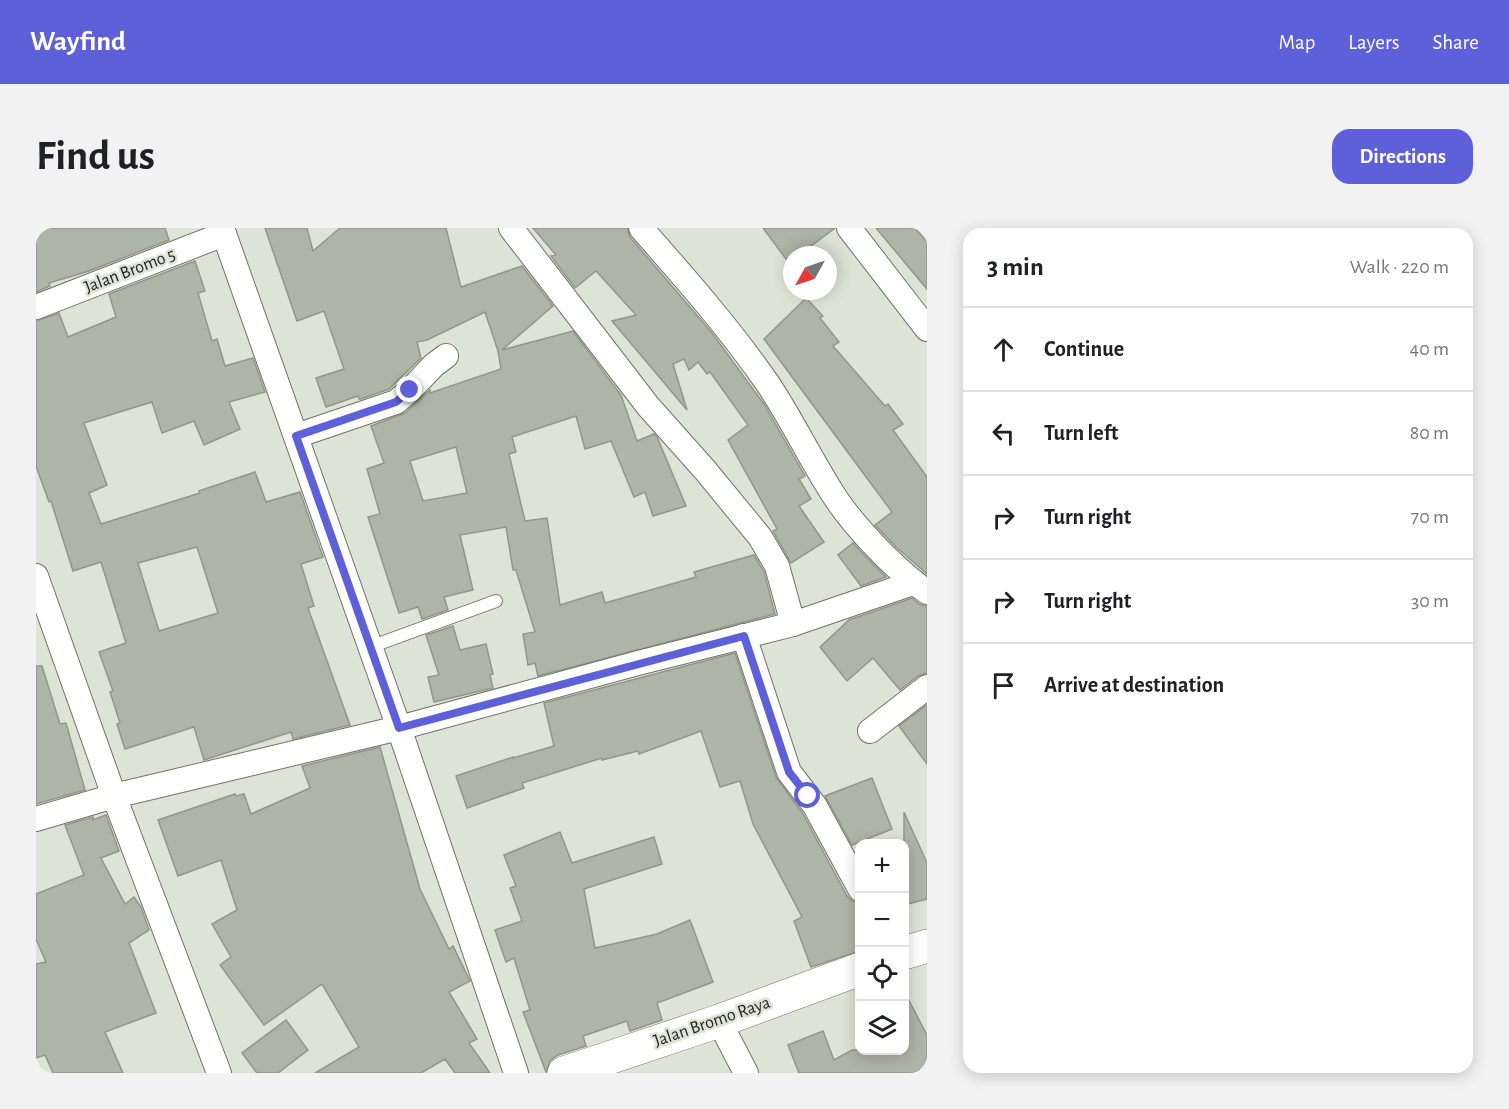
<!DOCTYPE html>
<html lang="en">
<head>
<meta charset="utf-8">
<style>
	:root { --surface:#fff; --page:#f2f2f2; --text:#202124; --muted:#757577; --line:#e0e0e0; --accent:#5d60d8 }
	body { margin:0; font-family:"Alegreya Sans",sans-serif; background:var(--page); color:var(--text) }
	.controls { position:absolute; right:18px; bottom:18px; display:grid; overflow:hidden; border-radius:12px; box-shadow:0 3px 15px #0003 }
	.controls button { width:54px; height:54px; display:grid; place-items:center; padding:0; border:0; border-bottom:2px solid var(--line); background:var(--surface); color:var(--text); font:30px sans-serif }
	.compass { position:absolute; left:747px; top:18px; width:54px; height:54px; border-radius:50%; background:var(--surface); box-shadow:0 3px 15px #0003; rotate:230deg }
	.stop { position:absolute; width:18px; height:18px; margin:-14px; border:4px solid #5d60d8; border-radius:50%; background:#fff }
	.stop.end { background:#5d60d8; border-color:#fff; box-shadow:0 2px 6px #0008 }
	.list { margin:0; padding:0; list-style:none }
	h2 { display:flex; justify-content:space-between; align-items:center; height:78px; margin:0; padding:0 24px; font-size:26px }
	h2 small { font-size:20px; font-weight:400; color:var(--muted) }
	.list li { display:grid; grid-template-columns:39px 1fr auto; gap:18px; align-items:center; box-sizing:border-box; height:84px; padding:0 24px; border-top:2px solid var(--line) }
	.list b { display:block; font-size:22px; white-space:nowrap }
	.list em { font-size:20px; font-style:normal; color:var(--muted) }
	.icon { flex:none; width:33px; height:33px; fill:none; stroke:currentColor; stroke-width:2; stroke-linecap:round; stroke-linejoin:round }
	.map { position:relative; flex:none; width:891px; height:845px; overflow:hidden; border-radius:18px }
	header { display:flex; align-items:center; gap:36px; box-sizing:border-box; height:84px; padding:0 30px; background:var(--accent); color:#fff }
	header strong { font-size:28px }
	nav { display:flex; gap:33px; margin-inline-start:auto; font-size:21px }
	.intro { display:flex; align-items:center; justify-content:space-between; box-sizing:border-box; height:144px; padding:0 36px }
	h1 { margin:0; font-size:42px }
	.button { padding:15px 27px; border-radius:18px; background:var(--accent); color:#fff; font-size:21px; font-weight:700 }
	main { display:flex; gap:36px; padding:0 36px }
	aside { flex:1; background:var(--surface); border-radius:18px; box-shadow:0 3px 15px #0003 }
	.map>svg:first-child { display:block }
	.building { fill:#aeb4a6; stroke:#909789; stroke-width:1.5; fill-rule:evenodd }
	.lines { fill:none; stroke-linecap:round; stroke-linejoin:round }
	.lane-casing { stroke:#6e7467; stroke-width:14 }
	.street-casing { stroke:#6e7467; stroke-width:26 }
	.secondary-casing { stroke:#6e7467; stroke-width:34 }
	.lane { stroke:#fff; stroke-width:12 }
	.street { stroke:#fff; stroke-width:24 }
	.secondary { stroke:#fff; stroke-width:33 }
	.route { stroke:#5d60d8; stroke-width:8 }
	.labels { text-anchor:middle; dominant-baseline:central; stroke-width:5; stroke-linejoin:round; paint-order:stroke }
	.street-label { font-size:18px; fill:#1f221c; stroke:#dde4d5 }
</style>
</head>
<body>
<header>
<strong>Wayfind</strong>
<nav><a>Map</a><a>Layers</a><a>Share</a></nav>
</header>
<div class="intro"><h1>Find us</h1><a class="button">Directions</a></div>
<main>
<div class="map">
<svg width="891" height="845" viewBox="0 0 891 845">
	<rect width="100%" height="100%" fill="#dde4d5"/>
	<g class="building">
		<polygon points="0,0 129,0 133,12 53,43 13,55 14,58 0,64"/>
		<path d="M229,0H271L277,23L304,0H410L425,59L486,38L517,78L466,122L537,103L585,167L601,213L618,206L621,209L650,278L617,288L609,264L598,269L575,213L549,221L540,188L476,209L480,224L473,226L489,293L511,290L524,377L566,364L569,375L660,349L658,344L718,327L728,344L739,386L502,448L499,435L492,437L487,406L499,404L480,342H477L470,299L424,307L437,362L408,369L412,382L386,391L382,379L363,385L332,289L344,286L331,241L348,235L335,198L369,185L394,162V165L465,141L462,123L449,84L391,112L381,114L385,130L353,161L325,171H323L322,168L290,179L280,150L308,141L288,83L261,93ZM420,219L431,265L387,273L374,233Z"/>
		<polygon points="497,0 591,0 594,9 676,105 728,176 769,248 763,251 775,271 763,278 788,314 755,335 737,303 741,301 692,212 712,197 674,144 671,146 662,134 653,142 648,131 637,136 651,182 576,93 600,87 560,43 539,60 515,28 520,27"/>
		<polygon points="727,0 799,0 763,27 756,27 756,33 753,35"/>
		<polygon points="840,0 879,0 891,14 891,61"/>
		<path d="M159,33L169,63L162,65L176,113L181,111L189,138L217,130L229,164L193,174L204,201L168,217L158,193L126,205L116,174L48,195L71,257L53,265L65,296L164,265L163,263L219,244L230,274L264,264L287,329L265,336L278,378L272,380L314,497L257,511L255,504L168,532L158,499L89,521L81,496L84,495L74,464L77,463L63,424L90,415L65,334L37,343L15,273L13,274L0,238V93L23,85L32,109L80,89L73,66ZM161,319L182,385L123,403L102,335Z"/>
		<polygon points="770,70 787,88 784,90 803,114 797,118 849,178 852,176 867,196 857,202 891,249 891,346 860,319 839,297 856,284 728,111"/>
		<polygon points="817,315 826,325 850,349 825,358 802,327"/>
		<polygon points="876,370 883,376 891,378 891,445 882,448 864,462 837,430 811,453 784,419 813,392"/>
		<polygon points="417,398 424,422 450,416 457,446 454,447 457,460 398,474 392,449 403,447 390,407"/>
		<polygon points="699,425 740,549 767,586 811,668 816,673 824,675 824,723 775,739 758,693 766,689 717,596 704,553 684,559 665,503 603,526 602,523 566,532 566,530 486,555 488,560 431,580 420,548 477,529 477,530 518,518 508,475"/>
		<polygon points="0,438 6,438 24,496 30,495 49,562 0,576"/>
		<polygon points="891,477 891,536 863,498"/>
		<polygon points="344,519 384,661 413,721 417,718 434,753 413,764 441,811 433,815 454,845 419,845 409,831 385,845 279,845 323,819 286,756 228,797 184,737 195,729 176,696 201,682 185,632 142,648 122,592 199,566 200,568 208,566 215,586 274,560 266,538"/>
		<polygon points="836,550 856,601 816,617 789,568"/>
		<polygon points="868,584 891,635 891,671 868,677"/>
		<polygon points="70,587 83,623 65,630 89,676 98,669 105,679 113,702 93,715 120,785 69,804 87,845 17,845 9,827 0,830 0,736 10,734 0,711 0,666 48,647 29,597 57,589 57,592"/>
		<polygon points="524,604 536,635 618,609 626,636 548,661 559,720 621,706 654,692 677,754 621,775 626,792 594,803 591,793 547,808 550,818 522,827 514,833 510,844 487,784 494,782 478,730 470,734 459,702 486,693 474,660 480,658 468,627"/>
		<polygon points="868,763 891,807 891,838 878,845 763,845 752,817 787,803 798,832 816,822 868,822"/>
		<polygon points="250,792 272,822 242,845 221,845 206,825"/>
	</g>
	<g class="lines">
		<defs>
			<polyline id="lane" points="334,419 460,373"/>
			<g id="street">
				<polyline points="186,0 363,500 480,845"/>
				<polyline points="475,0 612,178 669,242 724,309 741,338 757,396"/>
				<path d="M605,0C649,50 694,101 732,156C754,189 771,224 792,258C813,294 857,340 891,364"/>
				<polyline points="813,0 891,101"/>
				<polyline points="0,79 188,6"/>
				<polyline points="260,208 360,174 374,162 398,137 410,128"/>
				<polyline points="0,348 78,568 183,845"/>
				<polyline points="708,408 753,544 779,578 824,661"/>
				<polyline points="834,503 891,459"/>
				<polyline points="0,591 78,568 363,500 602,435 757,396 877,355"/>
				<polyline points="683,793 710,845"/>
			</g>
			<g id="secondary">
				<polyline points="868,725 891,718"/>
				<polyline points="528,845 683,793 824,741"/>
			</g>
		</defs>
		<use href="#lane" class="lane-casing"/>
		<use href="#street" class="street-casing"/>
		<use href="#secondary" class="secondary-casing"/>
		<use href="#lane" class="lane"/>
		<use href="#street" class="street"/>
		<use href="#secondary" class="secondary"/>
	</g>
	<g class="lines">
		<polyline class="route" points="374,162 360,174 260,208 363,500 708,408 753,544 772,568"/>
	</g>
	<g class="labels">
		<g class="street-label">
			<text transform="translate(94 43) rotate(-21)">Jalan Bromo 5</text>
			<text transform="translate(676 794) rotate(-19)">Jalan Bromo Raya</text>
		</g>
	</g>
</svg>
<div class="controls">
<button>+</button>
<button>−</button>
<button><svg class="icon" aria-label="locate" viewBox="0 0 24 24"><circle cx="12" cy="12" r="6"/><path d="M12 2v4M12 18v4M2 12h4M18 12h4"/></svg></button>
<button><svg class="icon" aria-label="layers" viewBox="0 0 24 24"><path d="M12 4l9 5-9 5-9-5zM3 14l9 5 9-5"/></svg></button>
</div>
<svg class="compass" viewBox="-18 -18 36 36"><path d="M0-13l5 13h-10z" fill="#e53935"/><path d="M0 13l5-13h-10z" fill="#757577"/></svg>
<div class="stop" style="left:772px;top:568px"></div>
<div class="stop end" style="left:374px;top:162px"></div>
</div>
<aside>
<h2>3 min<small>Walk · 220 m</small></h2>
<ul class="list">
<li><svg class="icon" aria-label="ahead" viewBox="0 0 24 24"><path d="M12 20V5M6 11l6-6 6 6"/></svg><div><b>Continue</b></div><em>40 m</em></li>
<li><svg class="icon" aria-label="left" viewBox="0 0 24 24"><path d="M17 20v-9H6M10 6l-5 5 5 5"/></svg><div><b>Turn left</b></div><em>80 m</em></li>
<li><svg class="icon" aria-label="right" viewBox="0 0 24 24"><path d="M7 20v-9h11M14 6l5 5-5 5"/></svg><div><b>Turn right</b></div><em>70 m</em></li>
<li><svg class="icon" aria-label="right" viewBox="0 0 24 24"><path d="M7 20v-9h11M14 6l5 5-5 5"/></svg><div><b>Turn right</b></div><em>30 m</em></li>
<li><svg class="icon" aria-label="arrive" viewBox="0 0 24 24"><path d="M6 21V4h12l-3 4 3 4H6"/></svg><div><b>Arrive at destination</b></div></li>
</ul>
</aside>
</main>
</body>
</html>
